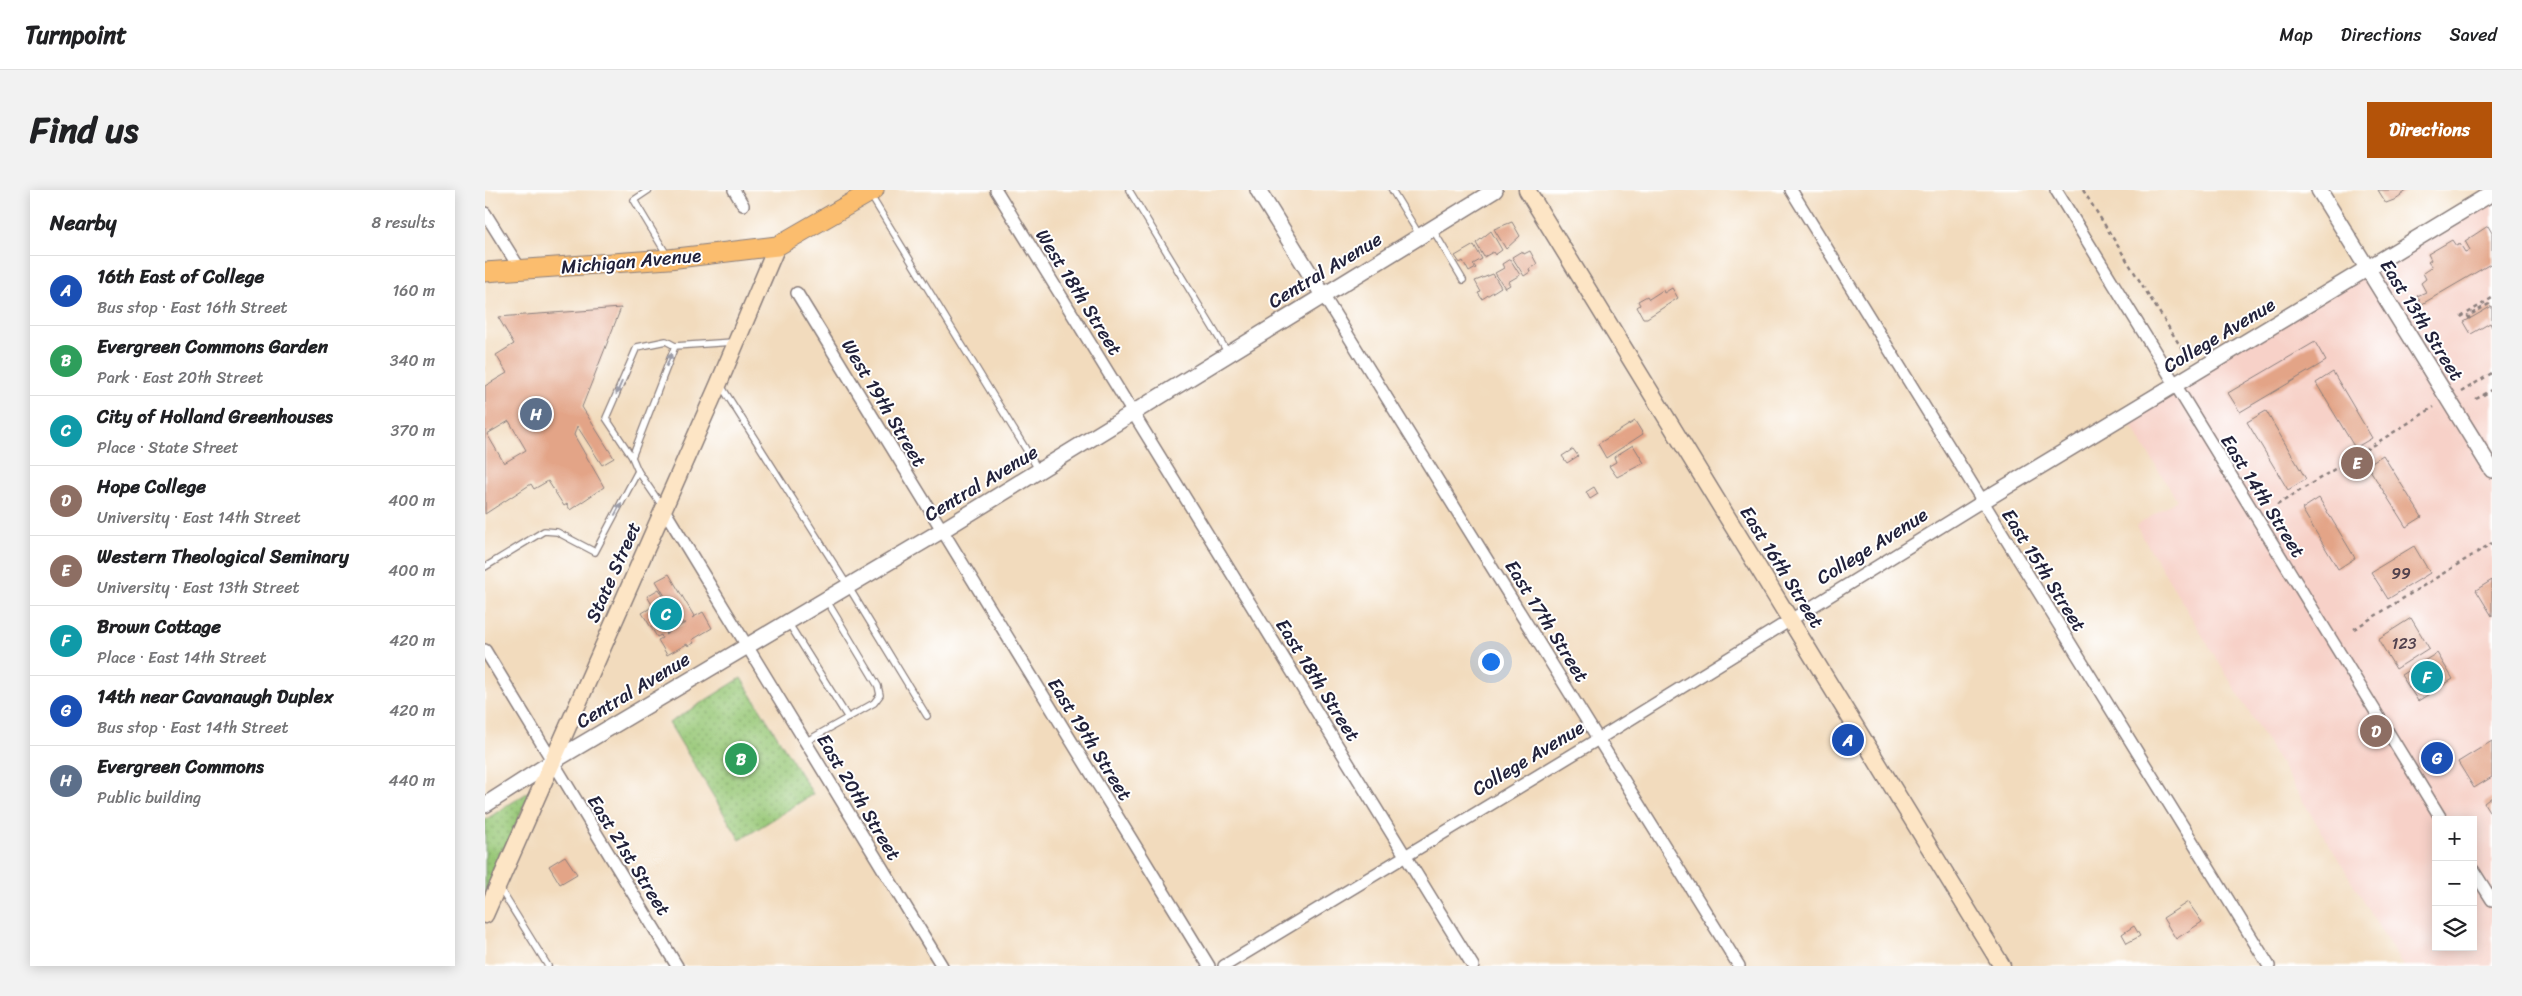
<!DOCTYPE html>
<html lang="en">
<head>
<meta charset="utf-8">
<style>
	:root { --surface:#fff; --page:#f2f2f2; --text:#202124; --muted:#757577; --line:#e0e0e0; --accent:#b45309 }
	body { margin:0; font-family:Sriracha,sans-serif; background:var(--page); color:var(--text) }
	.controls { position:absolute; right:15px; bottom:15px; display:grid; overflow:hidden; border-radius:0px; box-shadow:0 2px 12px #0003 }
	.controls button { width:45px; height:45px; display:grid; place-items:center; padding:0; border:0; border-bottom:1px solid var(--line); background:var(--surface); color:var(--text); font:25px sans-serif }
	.you { position:absolute; left:1005px; top:471px; width:18px; height:18px; margin:-12px; border:4px solid #fff; border-radius:50%; background:#1a73e8; box-shadow:0 0 0 8px #1a73e833 }
	.badge { display:grid; place-items:center; width:32px; height:32px; border-radius:50%; background:var(--accent); color:#fff; font-size:16px; font-weight:700 }
	.pin { position:absolute; translate:-50% -50%; border:2px solid #fff; box-shadow:0 1px 5px #0006 }
	.list { margin:0; padding:0; list-style:none }
	h2 { display:flex; justify-content:space-between; align-items:center; height:65px; margin:0; padding:0 20px; font-size:21px }
	h2 small { font-size:16px; font-weight:400; color:var(--muted) }
	.list li { display:grid; grid-template-columns:32px 1fr auto; gap:15px; align-items:center; box-sizing:border-box; height:70px; padding:0 20px; border-top:1px solid var(--line) }
	.list b { display:block; font-size:19px; white-space:nowrap }
	.list p { margin:0; font-size:16px; white-space:nowrap; color:var(--muted) }
	.list em { font-size:16px; font-style:normal; color:var(--muted) }
	.icon { flex:none; width:28px; height:28px; fill:none; stroke:currentColor; stroke-width:2; stroke-linecap:round; stroke-linejoin:round }
	.map { position:relative; flex:none; width:2007px; height:776px; overflow:hidden; border-radius:0px }
	header { display:flex; align-items:center; gap:30px; box-sizing:border-box; height:70px; padding:0 25px; background:var(--surface); border-bottom:1px solid var(--line) }
	header strong { font-size:24px }
	nav { display:flex; gap:28px; margin-inline-start:auto; font-size:18px }
	.intro { display:flex; align-items:center; justify-content:space-between; box-sizing:border-box; height:120px; padding:0 30px }
	h1 { margin:0; font-size:35px }
	.button { padding:12px 22px; border-radius:0px; background:var(--accent); color:#fff; font-size:18px; font-weight:700 }
	main { display:flex; gap:30px; padding:0 30px }
	aside { flex:1; background:var(--surface); border-radius:0px; box-shadow:0 2px 12px #0003 }
	.map>svg:first-child { display:block }
	.built { fill:#f7d1c8; fill-rule:evenodd }
	.green { fill:url(#green-dots); stroke:#5d7559 }
	.building { fill:#e3a487; fill-rule:evenodd }
	.lines { fill:none; stroke-linecap:round; stroke-linejoin:round }
	.service-casing { stroke:#8a7e7c; stroke-width:8 }
	.minor-casing { stroke:#8a7e7c; stroke-width:14 }
	.tertiary-casing { stroke:#8a7e7c; stroke-width:18 }
	.secondary-casing { stroke:#8a7e7c; stroke-width:19 }
	.primary-casing { stroke:#8a7e7c; stroke-width:21 }
	.path { stroke:#8a7e7c; stroke-width:2.5; stroke-dasharray:4 4; stroke-linecap:butt }
	.service { stroke:#fff; stroke-width:5.5 }
	.minor { stroke:#fff; stroke-width:11 }
	.tertiary { stroke:#fff; stroke-width:15 }
	.secondary { stroke:#fde5c5; stroke-width:16 }
	.primary { stroke:#fbbd6e; stroke-width:19 }
	.oneway { fill:#9c9ca7 }
	.labels { text-anchor:middle; dominant-baseline:central; stroke-width:4; stroke-linejoin:round; paint-order:stroke }
	.number-label { font-size:16px; fill:#52424e }
	.street-label { font-size:19px; fill:#22223b; stroke:#fff }
</style>
</head>
<body>
<header>
<strong>Turnpoint</strong>
<nav><a>Map</a><a>Directions</a><a>Saved</a></nav>
</header>
<div class="intro"><h1>Find us</h1><a class="button">Directions</a></div>
<main>
<aside>
<h2>Nearby<small>8 results</small></h2>
<ul class="list">
<li><span class="badge" style="background:#1a4fb4">A</span><div><b>16th East of College</b><p>Bus stop · East 16th Street</p></div><em>160 m</em></li>
<li><span class="badge" style="background:#2e9e5b">B</span><div><b>Evergreen Commons Garden</b><p>Park · East 20th Street</p></div><em>340 m</em></li>
<li><span class="badge" style="background:#0f9aa8">C</span><div><b>City of Holland Greenhouses</b><p>Place · State Street</p></div><em>370 m</em></li>
<li><span class="badge" style="background:#8d6e63">D</span><div><b>Hope College</b><p>University · East 14th Street</p></div><em>400 m</em></li>
<li><span class="badge" style="background:#8d6e63">E</span><div><b>Western Theological Seminary</b><p>University · East 13th Street</p></div><em>400 m</em></li>
<li><span class="badge" style="background:#0f9aa8">F</span><div><b>Brown Cottage</b><p>Place · East 14th Street</p></div><em>420 m</em></li>
<li><span class="badge" style="background:#1a4fb4">G</span><div><b>14th near Cavanaugh Duplex</b><p>Bus stop · East 14th Street</p></div><em>420 m</em></li>
<li><span class="badge" style="background:#5c6f8a">H</span><div><b>Evergreen Commons</b><p>Public building</p></div><em>440 m</em></li>
</ul>
</aside>
<div class="map">
<svg width="2007" height="776" viewBox="0 0 2007 776">
	<defs>
		<pattern id="green-dots" width="8" height="8" patternUnits="userSpaceOnUse" patternTransform="scale(1.25)"><rect width="8" height="8" fill="#98c877"/><path d="M2 2h.1M6 6h.1" fill="none" stroke="#7ca263" stroke-width="1.8" stroke-linecap="round"/></pattern>
	</defs>
	<rect width="100%" height="100%" fill="#fff"/>
	<filter id="ink" filterUnits="userSpaceOnUse"><feTurbulence type="fractalNoise" baseFrequency=".02" numOctaves="2"/><feDisplacementMap in="SourceGraphic" scale="10" xChannelSelector="R" yChannelSelector="G"/><feConvolveMatrix kernelMatrix="1 2 1 2 8 2 1 2 1" color-interpolation-filters="sRGB"/></filter>
	<filter id="wash" filterUnits="userSpaceOnUse"><feTurbulence type="fractalNoise" baseFrequency=".0096" numOctaves="4" result="noise"/><feDisplacementMap in="SourceGraphic" scale="20" xChannelSelector="R" yChannelSelector="G"/><feGaussianBlur stdDeviation="1.12" result="paint"/><feColorMatrix in="noise" values="0 0 0 0 0 0 0 0 0 0 0 0 0 0 0 0 0 1.4 0 .05"/><feComposite in="paint" operator="in"/></filter>
	<g filter="url(#wash)">
		<rect width="100%" height="100%" fill="#f2dbbd"/>
		<path class="built" d="M2007,3V776H1918L1651,336L1692,310L1640,226ZM1951,630H1988V757H1951Z"/>
		<g class="green">
			<polygon points="256,488 328,604 255,650 184,533"/>
			<polygon points="45,601 45,602 0,703 0,630"/>
		</g>
		<g id="blocks">
			<g class="building">
				<polygon points="1893,0 1923,0 1909,10 1901,13"/>
				<polygon points="1027,32 1035,46 1021,59 1009,39"/>
				<polygon points="2003,36 2007,43 2007,73 1937,114 1932,106 1941,102 1936,93 1941,89 1938,83 1947,77 1943,72 1946,70 1943,64 1967,50 1971,56 1975,54 1980,62 1985,60 1980,51"/>
				<polygon points="1006,41 1017,60 1010,65 1008,62 999,67 991,53"/>
				<polygon points="989,55 997,69 988,74 991,78 984,82 978,71 975,73 970,66"/>
				<polygon points="1037,61 1039,64 1045,61 1052,74 1044,79 1045,82 1039,86 1027,67"/>
				<polygon points="1025,69 1035,85 1023,92 1025,95 1020,98 1010,83 1019,78 1017,74"/>
				<polygon points="1008,84 1016,97 997,109 993,103 996,102 990,91"/>
				<polygon points="1187,98 1193,108 1162,128 1158,128 1152,117 1155,115 1153,111 1162,106 1164,109 1178,100 1179,103"/>
				<polygon points="2007,116 2007,137 2005,133 1986,144 1979,132"/>
				<path d="M136,118L97,217L129,268L117,275L92,236L89,245L119,297L85,320L82,314L79,316L63,291L49,299L46,294L0,324V196L22,183L11,165L29,154L13,127ZM24,231L41,260L19,273L2,244Z"/>
				<polygon points="1830,152 1841,171 1755,222 1743,203"/>
				<polygon points="1848,182 1887,248 1870,258 1831,193"/>
				<polygon points="1781,221 1821,289 1803,300 1762,232"/>
				<polygon points="1150,231 1158,244 1121,268 1113,254"/>
				<polygon points="1148,255 1159,273 1132,287 1124,276 1131,272 1129,267"/>
				<polygon points="1088,259 1093,266 1082,273 1077,266"/>
				<polygon points="1898,265 1937,327 1921,337 1882,275"/>
				<polygon points="1109,297 1113,304 1105,309 1101,302"/>
				<polygon points="1834,308 1870,368 1853,379 1817,319"/>
				<polygon points="1929,356 1945,383 1903,409 1886,382"/>
				<polygon points="184,384 209,426 207,428 218,422 227,438 207,450 209,453 203,456 202,454 182,465 173,450 177,448 176,445 172,447 157,423 167,417 182,443 180,445 186,441 183,442 162,406 174,399 195,434 192,438 200,433 196,433 171,391"/>
				<polygon points="2007,390 2007,426 1991,400"/>
				<polygon points="1926,428 1944,458 1911,479 1893,449"/>
				<polygon points="1952,463 1968,489 1933,511 1916,485"/>
				<polygon points="2007,551 2007,587 1989,598 1973,572"/>
				<polygon points="2007,607 2007,626 1999,613"/>
				<polygon points="80,666 92,684 75,694 64,676"/>
				<polygon points="1703,712 1717,732 1691,749 1678,728"/>
				<polygon points="1649,736 1655,746 1642,753 1637,744"/>
			</g>
		</g>
	</g>
	<g filter="url(#ink)">
		<use href="#blocks" fill-opacity="0" stroke="#8a7e7c" stroke-width="1"/>
		<g class="lines">
			<defs>
				<g id="service">
					<polyline points="164,0 149,10 182,65"/>
					<polyline points="644,0 743,163"/>
					<polyline points="907,0 935,46"/>
					<polyline points="386,6 553,279"/>
					<polyline points="948,40 978,90"/>
					<polyline points="235,194 363,396 442,526"/>
					<polyline points="147,267 121,228 152,157 181,151 190,156"/>
					<polyline points="153,281 177,316"/>
					<polyline points="0,377 59,341 72,342 110,362 153,281 147,267 190,156 248,152"/>
					<polyline points="304,434 363,528"/>
					<polyline points="320,552 389,513 395,505 393,496 342,411"/>
					<polyline points="14,697 63,776"/>
				</g>
				<g id="minor">
					<polyline points="249,0 258,15"/>
					<polyline points="511,0 988,776"/>
					<polyline points="1306,0 1784,776"/>
					<polyline points="1571,0 1957,630"/>
					<polyline points="0,23 35,79"/>
					<polyline points="312,103 724,776"/>
					<polyline points="838,105 1254,776"/>
					<polyline points="178,318 457,776"/>
					<polyline points="0,460 192,776"/>
					<polyline points="1988,680 2007,710"/>
					<polyline points="739,776 1115,548 1496,312"/>
				</g>
				<g id="tertiary">
					<polyline points="773,0 838,105"/>
					<polyline points="1834,0 2007,280"/>
					<polyline points="1496,312 2007,3"/>
					<polyline points="0,615 67,572 456,341 1010,0"/>
				</g>
				<g id="secondary">
					<polyline points="1042,0 1517,776"/>
					<polyline points="0,725 234,193 292,56"/>
				</g>
				<polyline id="primary" points="0,82 184,69 292,56 389,0"/>
			</defs>
			<use href="#service" class="service-casing"/>
			<use href="#minor" class="minor-casing"/>
			<use href="#tertiary" class="tertiary-casing"/>
			<use href="#secondary" class="secondary-casing"/>
			<use href="#primary" class="primary-casing"/>
			<g class="path">
				<polyline points="1598,0 1704,170"/>
				<polyline points="1976,127 2007,108"/>
				<polyline points="1985,129 1983,126 2004,114 2002,111"/>
				<polyline points="1976,202 2007,183"/>
				<polyline points="1991,209 2007,200"/>
				<polyline points="1792,315 1949,217"/>
				<polyline points="1869,439 2007,353"/>
			</g>
			<use href="#service" class="service"/>
			<use href="#minor" class="minor"/>
			<use href="#tertiary" class="tertiary"/>
			<use href="#secondary" class="secondary"/>
			<use href="#primary" class="primary"/>
		</g>
		<defs><path id="oneway-solid" d="M-6-.8H1V-3.2L6.5 0L1 3.2V.8H-6Z" transform="scale(1.25)"/></defs>
		<g class="oneway">
			<use href="#oneway-solid" transform="translate(184 170) rotate(-69)"/>
			<use href="#oneway-solid" transform="translate(134 198) rotate(114)"/>
			<use href="#oneway-solid" transform="translate(133 319) rotate(-62)"/>
		</g>
	</g>
	<g class="labels">
		<g class="number-label">
			<text x="1916" y="383">99</text>
			<text x="1919" y="453">123</text>
		</g>
		<g class="street-label">
			<text transform="translate(146 71) rotate(-5)">Michigan Avenue</text>
			<text transform="translate(840 80) rotate(-31)">Central Avenue</text>
			<text transform="translate(594 102) rotate(58)">West 18th Street</text>
			<text transform="translate(1937 130) rotate(58)">East 13th Street</text>
			<text transform="translate(1734 145) rotate(-31)">College Avenue</text>
			<text transform="translate(399 213) rotate(59)">West 19th Street</text>
			<text transform="translate(496 293) rotate(-31)">Central Avenue</text>
			<text transform="translate(1778 306) rotate(58)">East 14th Street</text>
			<text transform="translate(1387 356) rotate(-32)">College Avenue</text>
			<text transform="translate(1297 377) rotate(58)">East 16th Street</text>
			<text transform="translate(1559 380) rotate(58)">East 15th Street</text>
			<text transform="translate(128 382) rotate(-66)">State Street</text>
			<text transform="translate(1062 431) rotate(58)">East 17th Street</text>
			<text transform="translate(833 490) rotate(58)">East 18th Street</text>
			<text transform="translate(148 500) rotate(-31)">Central Avenue</text>
			<text transform="translate(605 549) rotate(58)">East 19th Street</text>
			<text transform="translate(1043 568) rotate(-31)">College Avenue</text>
			<text transform="translate(374 607) rotate(59)">East 20th Street</text>
			<text transform="translate(144 665) rotate(58)">East 21st Street</text>
		</g>
	</g>
</svg>
<div class="controls">
<button>+</button>
<button>−</button>
<button><svg class="icon" aria-label="layers" viewBox="0 0 24 24"><path d="M12 4l9 5-9 5-9-5zM3 14l9 5 9-5"/></svg></button>
</div>
<div class="you"></div>
<div class="pin badge" style="left:1363px;top:550px;background:#1a4fb4">A</div>
<div class="pin badge" style="left:256px;top:569px;background:#2e9e5b">B</div>
<div class="pin badge" style="left:181px;top:424px;background:#0f9aa8">C</div>
<div class="pin badge" style="left:1891px;top:541px;background:#8d6e63">D</div>
<div class="pin badge" style="left:1872px;top:273px;background:#8d6e63">E</div>
<div class="pin badge" style="left:1942px;top:487px;background:#0f9aa8">F</div>
<div class="pin badge" style="left:1952px;top:568px;background:#1a4fb4">G</div>
<div class="pin badge" style="left:51px;top:224px;background:#5c6f8a">H</div>
</div>
</main>
</body>
</html>
